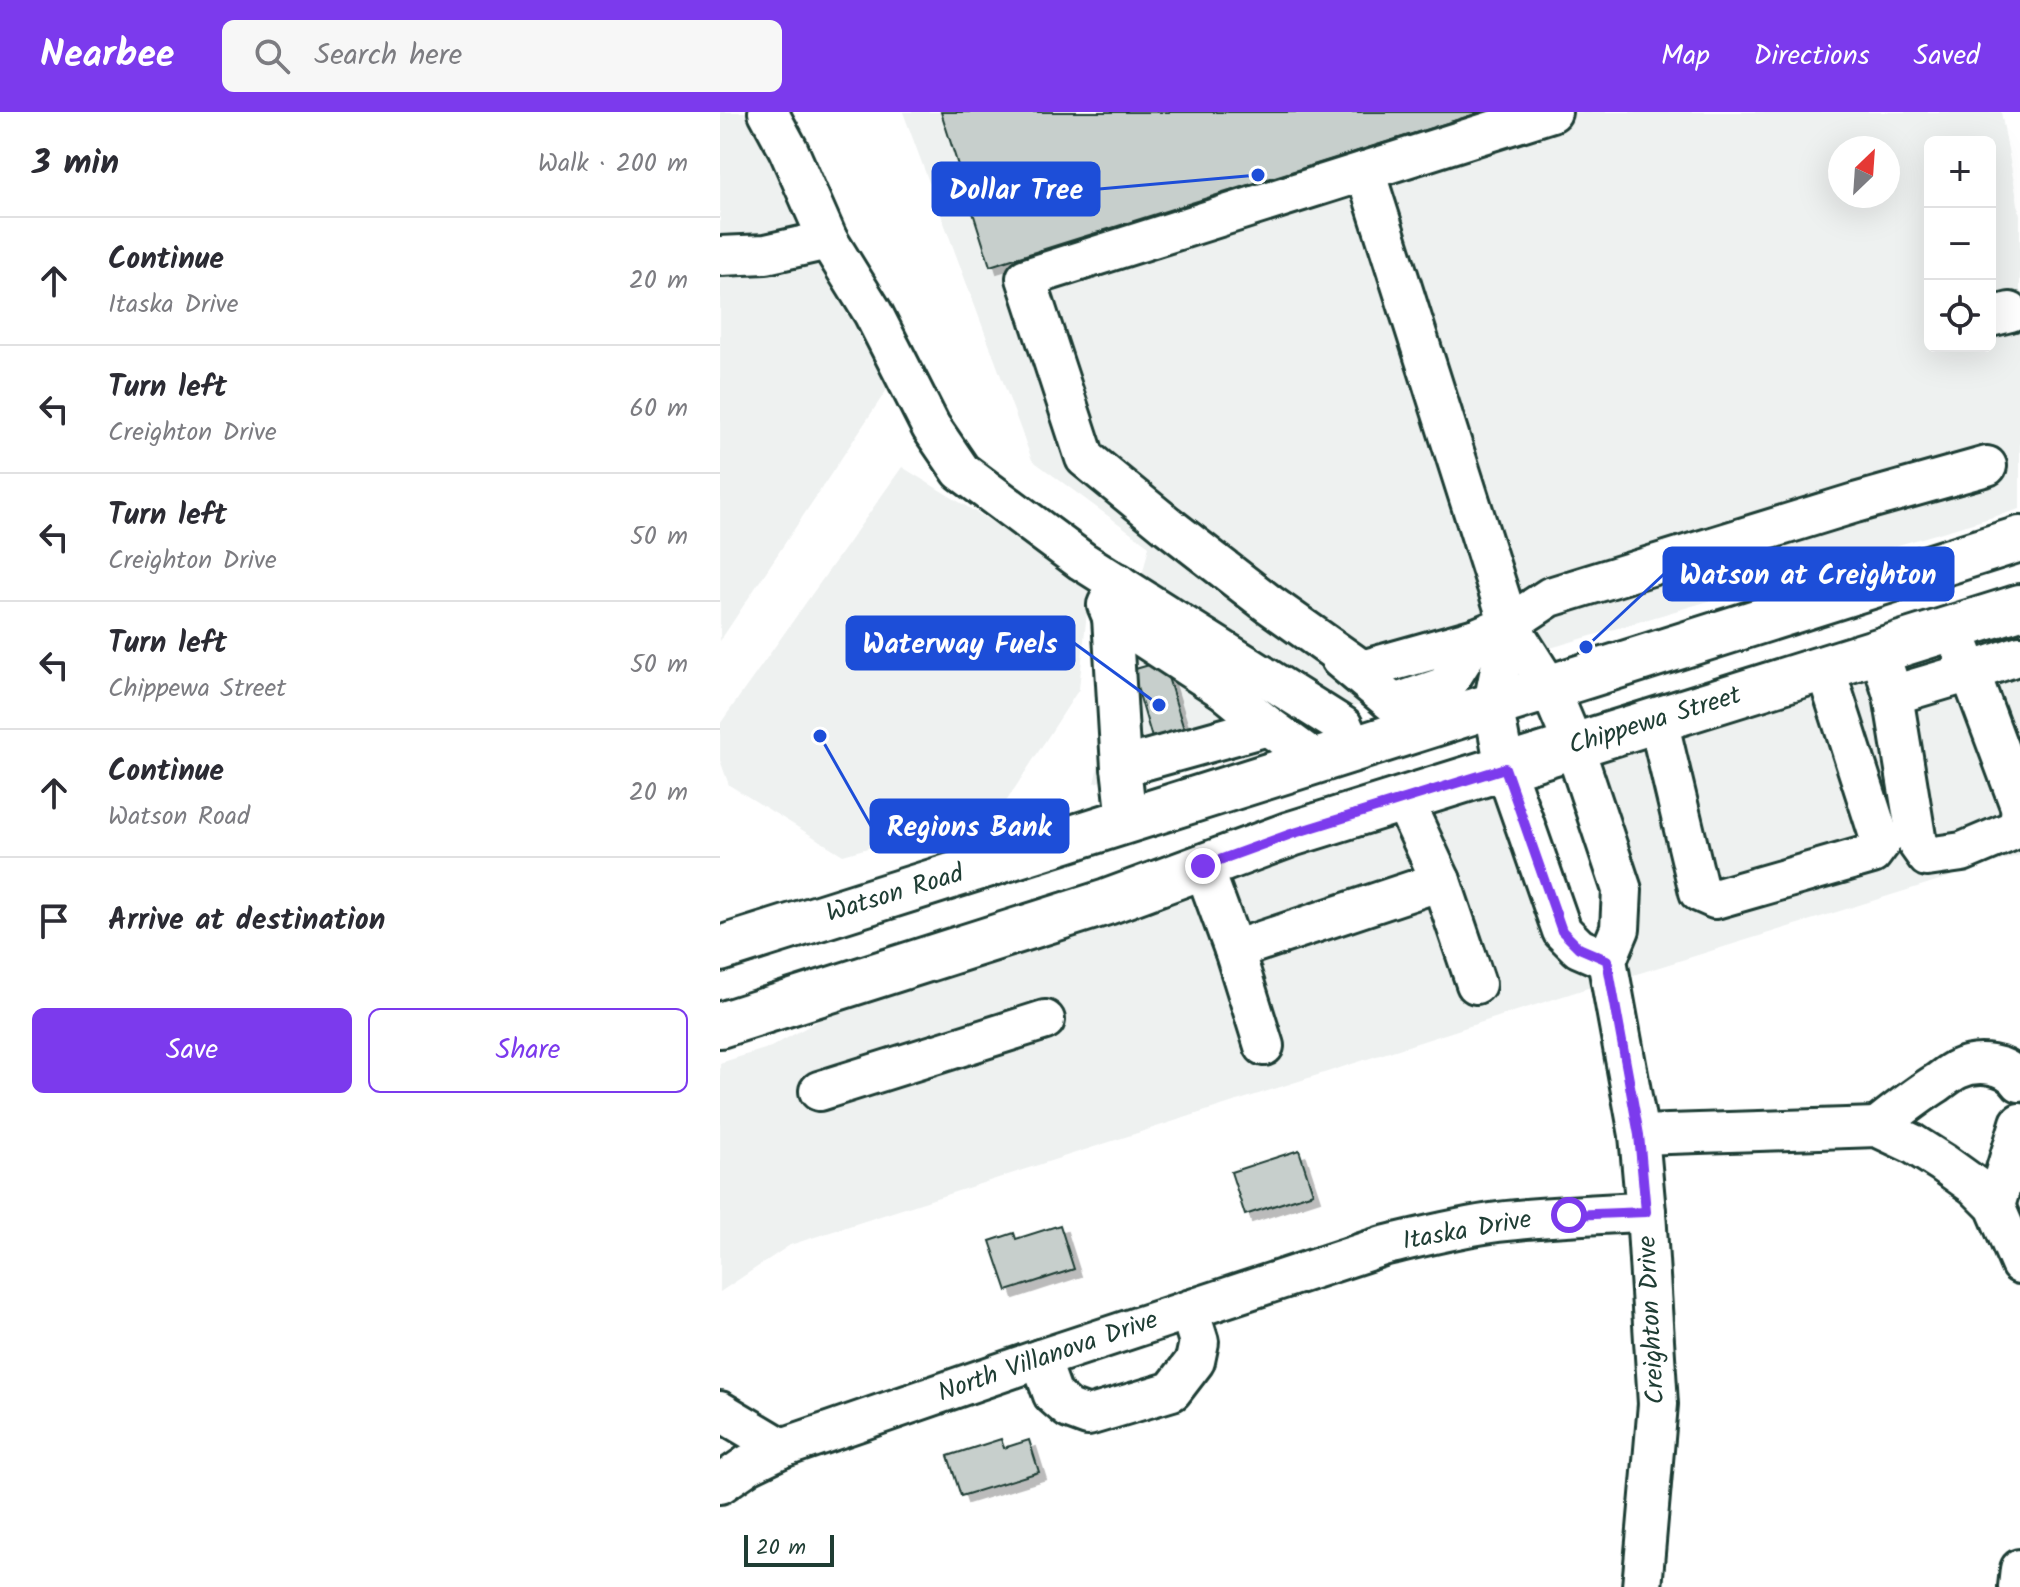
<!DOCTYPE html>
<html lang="en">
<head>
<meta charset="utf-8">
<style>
	:root { --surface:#fff; --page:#f7f7f7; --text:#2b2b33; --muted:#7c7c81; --line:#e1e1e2; --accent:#7c3aed }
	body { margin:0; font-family:Kalam,sans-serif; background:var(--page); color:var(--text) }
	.controls { position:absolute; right:24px; top:24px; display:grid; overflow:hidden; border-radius:12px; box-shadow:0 8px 32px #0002 }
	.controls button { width:72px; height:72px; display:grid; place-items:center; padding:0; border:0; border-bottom:2px solid var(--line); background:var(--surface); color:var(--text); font:40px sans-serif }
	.compass { position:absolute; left:1108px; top:24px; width:72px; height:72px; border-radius:50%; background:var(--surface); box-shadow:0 8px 32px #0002; rotate:25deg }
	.scale { position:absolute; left:24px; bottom:20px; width:90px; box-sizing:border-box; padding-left:8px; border:4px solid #1f3d34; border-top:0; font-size:22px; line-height:28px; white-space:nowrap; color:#1f3d34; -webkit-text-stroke:6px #fff; paint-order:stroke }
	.stop { position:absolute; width:24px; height:24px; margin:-18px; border:6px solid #7c3aed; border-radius:50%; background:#fff }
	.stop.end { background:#7c3aed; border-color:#fff; box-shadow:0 2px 8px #0008 }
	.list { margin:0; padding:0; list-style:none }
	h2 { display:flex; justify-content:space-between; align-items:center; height:104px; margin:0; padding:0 32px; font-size:34px }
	h2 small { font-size:26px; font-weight:400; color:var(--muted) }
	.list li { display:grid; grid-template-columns:52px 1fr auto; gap:24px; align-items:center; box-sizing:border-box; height:128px; padding:0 32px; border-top:2px solid var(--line) }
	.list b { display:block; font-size:30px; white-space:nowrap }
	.list p { margin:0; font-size:26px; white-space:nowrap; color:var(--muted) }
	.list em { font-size:26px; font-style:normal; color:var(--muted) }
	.actions { display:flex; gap:16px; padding:24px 32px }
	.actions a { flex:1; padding:18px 0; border:2px solid var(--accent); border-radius:12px; text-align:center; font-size:28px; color:var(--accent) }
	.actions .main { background:var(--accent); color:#fff }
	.icon { flex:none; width:44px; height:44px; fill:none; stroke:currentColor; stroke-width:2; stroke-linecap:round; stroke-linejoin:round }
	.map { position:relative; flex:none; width:1300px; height:1475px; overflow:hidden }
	header { display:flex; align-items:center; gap:48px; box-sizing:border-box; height:112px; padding:0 40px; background:var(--accent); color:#fff }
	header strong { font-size:38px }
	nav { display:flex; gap:44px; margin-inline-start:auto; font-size:28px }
	.search { width:560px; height:72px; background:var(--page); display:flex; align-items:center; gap:20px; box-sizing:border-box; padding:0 28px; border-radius:12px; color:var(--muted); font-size:30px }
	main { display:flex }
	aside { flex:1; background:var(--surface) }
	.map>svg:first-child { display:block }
	.built { fill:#eef1f0; fill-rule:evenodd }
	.building { fill:#c7cfcc; stroke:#1f3d34; stroke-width:2; filter:url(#shadow) }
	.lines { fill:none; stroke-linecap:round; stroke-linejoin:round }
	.minor-casing { stroke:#1f3d34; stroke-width:44 }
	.major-casing { stroke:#1f3d34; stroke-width:50 }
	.minor { stroke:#fff; stroke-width:38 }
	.major { stroke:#fff; stroke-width:44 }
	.route { stroke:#7c3aed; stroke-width:10 }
	.labels { text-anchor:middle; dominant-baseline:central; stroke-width:6; stroke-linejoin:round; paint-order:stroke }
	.street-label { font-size:26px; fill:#1f3d34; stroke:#fff }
	.leader { fill:none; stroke:#1d4ed8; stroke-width:3 }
	.callout-dot { fill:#1d4ed8; stroke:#fff; stroke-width:3 }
	.callout { fill:#1d4ed8; stroke:#1d4ed8; stroke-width:3 }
	.callout-label { font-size:28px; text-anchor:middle; font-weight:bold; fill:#fff }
</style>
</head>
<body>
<header>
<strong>Nearbee</strong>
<div class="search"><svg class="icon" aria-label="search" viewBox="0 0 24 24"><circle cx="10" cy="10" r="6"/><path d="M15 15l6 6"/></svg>Search here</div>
<nav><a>Map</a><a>Directions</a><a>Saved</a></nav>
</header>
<main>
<aside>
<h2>3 min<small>Walk · 200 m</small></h2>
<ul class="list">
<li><svg class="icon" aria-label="ahead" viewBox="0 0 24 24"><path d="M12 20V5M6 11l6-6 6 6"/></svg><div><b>Continue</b><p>Itaska Drive</p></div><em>20 m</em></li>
<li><svg class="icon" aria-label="left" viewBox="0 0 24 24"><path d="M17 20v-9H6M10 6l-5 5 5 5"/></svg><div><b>Turn left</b><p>Creighton Drive</p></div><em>60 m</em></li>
<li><svg class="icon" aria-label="left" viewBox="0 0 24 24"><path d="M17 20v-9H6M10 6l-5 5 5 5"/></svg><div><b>Turn left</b><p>Creighton Drive</p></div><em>50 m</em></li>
<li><svg class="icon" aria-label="left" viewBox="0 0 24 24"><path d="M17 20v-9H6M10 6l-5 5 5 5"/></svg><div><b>Turn left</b><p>Chippewa Street</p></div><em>50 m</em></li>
<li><svg class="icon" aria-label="ahead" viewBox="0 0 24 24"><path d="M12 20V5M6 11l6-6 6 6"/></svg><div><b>Continue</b><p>Watson Road</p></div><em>20 m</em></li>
<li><svg class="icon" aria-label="arrive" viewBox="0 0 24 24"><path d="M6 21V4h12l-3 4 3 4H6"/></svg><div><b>Arrive at destination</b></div></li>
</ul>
<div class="actions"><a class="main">Save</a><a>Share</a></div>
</aside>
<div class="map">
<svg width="1300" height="1475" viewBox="0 0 1300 1475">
	<defs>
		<filter id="shadow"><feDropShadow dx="7" dy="7" stdDeviation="0" flood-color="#0004"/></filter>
	</defs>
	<rect width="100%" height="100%" fill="#fff"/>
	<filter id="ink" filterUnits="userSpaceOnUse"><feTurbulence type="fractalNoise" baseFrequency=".0125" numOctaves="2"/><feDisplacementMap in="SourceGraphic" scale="16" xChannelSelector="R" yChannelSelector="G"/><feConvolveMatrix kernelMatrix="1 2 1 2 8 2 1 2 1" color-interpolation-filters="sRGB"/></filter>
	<g filter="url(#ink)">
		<g class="built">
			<polygon points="0,0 61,0 172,270 0,529"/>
			<path d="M183,0H1281L1300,103V397L374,671L429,434L312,348ZM1210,30H1270V234H1210ZM1120,36H1168V84H1120Z"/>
			<polygon points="182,355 370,470 359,577 280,699 123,743 9,673 0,648 0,612"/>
			<polygon points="1300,513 1300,743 907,865 880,658 881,648"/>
			<polygon points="767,681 779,688 874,874 70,1133 0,1180 0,951 51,935 123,895 743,686"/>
		</g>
		<g class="building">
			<polygon points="221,0 762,0 270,154"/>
			<polygon points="443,549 467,627 435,636 412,558"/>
			<polygon points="579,1038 593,1081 525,1103 511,1060"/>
			<polygon points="340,1113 354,1157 287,1179 270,1129 294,1121 296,1127"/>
			<polygon points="281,1327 284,1336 309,1328 319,1360 241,1384 228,1344"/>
		</g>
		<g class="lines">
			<defs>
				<g id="minor">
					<polyline points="48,0 68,37 108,128 153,201 211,315 241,359 362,449 623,614 633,636"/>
					<polyline points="832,0 306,166 365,346 447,413 549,492 642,558 756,526 789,512 830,485 1135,391 1267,354"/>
					<polyline points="645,59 789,512 829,575 854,634 902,778 900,817 887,848 919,1023 926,1100 938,1292 922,1475"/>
					<polyline points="0,144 46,142 108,128"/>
					<polyline points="1270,205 1290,200"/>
					<polyline points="398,471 387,493 392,505 504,578 548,614 595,648"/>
					<polyline points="392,505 401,655 407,708"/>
					<polyline points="789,512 773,592 785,656 842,819 859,836 887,848"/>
					<polyline points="1241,537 1250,560 1300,543"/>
					<polyline points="1159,539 1173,583 1197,731 1207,745 1242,740 1299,716 1300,703"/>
					<polyline points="620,547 674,592 726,574 756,526"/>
					<polyline points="1173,583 1250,560 1300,694"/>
					<polyline points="938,608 979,780 995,787 1152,742 1161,730 1105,556"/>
					<polyline points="401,655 548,614"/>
					<polyline points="683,687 721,769 756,872"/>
					<polyline points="483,754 514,838 544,934"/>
					<polyline points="514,838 721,769"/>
					<polyline points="99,979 325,908"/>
					<path d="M1157,1015C1176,1000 1196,984 1217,971C1224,966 1231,960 1238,957C1258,948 1287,951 1300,970"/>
					<polyline points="919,1023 1157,1015 1193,1032 1223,1051 1255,1074 1275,1094 1300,1152"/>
					<polyline points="1275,1094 1300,1011"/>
					<polyline points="320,1247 333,1283 349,1297 368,1304 452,1279 475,1249 479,1230 469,1198"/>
					<polyline points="0,1299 62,1336"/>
					<path d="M0,1372L29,1352L62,1336L320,1247L663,1134C701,1125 739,1115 778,1110C827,1104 877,1102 926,1100"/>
					<polyline points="1298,1475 1300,1457"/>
				</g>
				<g id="major">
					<polyline points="0,837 1300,427"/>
					<polyline points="0,913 387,790 571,722 1300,495"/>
				</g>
			</defs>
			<use href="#minor" class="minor-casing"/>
			<use href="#major" class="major-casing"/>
			<use href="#minor" class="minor"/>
			<use href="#major" class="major"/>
		</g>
	</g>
	<g class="lines" filter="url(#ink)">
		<polyline class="route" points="483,754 571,722 785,656 842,819 859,836 887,848 919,1023 926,1100 849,1103"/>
	</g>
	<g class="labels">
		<g class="street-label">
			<text transform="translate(935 609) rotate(-17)">Chippewa Street</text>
			<text transform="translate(175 782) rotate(-17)">Watson Road</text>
			<text transform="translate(747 1119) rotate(-10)">Itaska Drive</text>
			<text transform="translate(932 1208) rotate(-93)">Creighton Drive</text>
			<text transform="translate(328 1245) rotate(-19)">North Villanova Drive</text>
		</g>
	</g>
	<path class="leader" d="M538 63L379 77M866 535L944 462M439 593L354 531M100 624L151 714"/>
	<g class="callout-dot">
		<circle cx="538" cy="63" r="8"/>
		<circle cx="866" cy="535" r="8"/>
		<circle cx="439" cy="593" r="8"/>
		<circle cx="100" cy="624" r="8"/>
	</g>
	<g class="callout">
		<rect x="213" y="51" width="166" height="52" rx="8"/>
		<rect x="944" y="436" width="289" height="52" rx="8"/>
		<rect x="127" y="505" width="227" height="52" rx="8"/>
		<rect x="151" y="688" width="197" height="52" rx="8"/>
	</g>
	<g class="callout-label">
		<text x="296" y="87">Dollar Tree</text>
		<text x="1088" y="472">Watson at Creighton</text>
		<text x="240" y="541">Waterway Fuels</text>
		<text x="249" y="724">Regions Bank</text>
	</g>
</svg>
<div class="controls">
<button>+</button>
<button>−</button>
<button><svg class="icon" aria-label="locate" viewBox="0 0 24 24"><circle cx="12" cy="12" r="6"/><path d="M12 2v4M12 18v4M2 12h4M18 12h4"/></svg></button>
</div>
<svg class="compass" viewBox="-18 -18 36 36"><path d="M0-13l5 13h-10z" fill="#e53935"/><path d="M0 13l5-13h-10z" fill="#7c7c81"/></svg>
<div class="scale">20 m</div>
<div class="stop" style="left:849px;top:1103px"></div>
<div class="stop end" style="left:483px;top:754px"></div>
</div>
</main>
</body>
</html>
